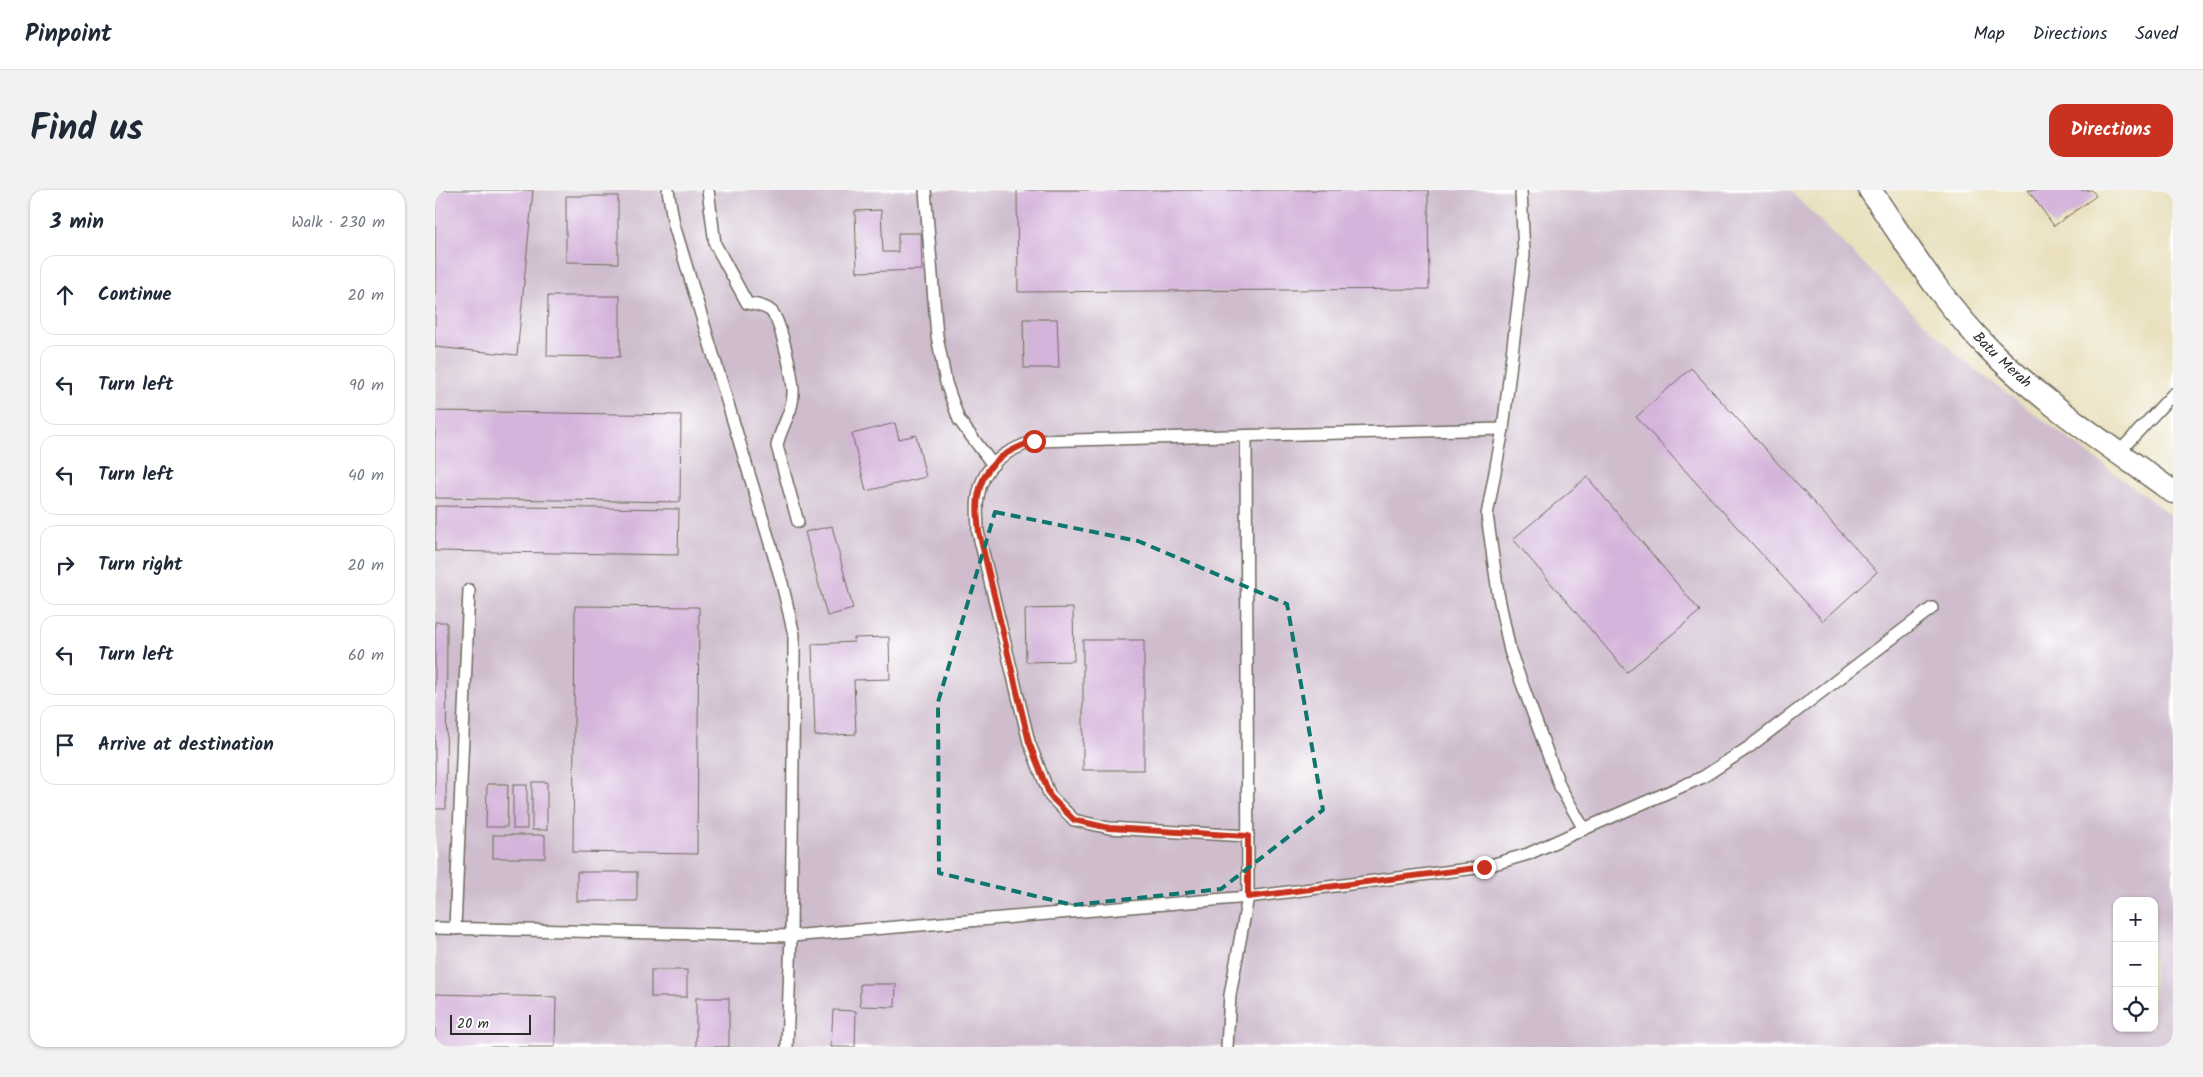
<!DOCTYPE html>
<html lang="en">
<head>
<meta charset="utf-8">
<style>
	:root { --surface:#fff; --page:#f2f2f3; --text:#1f2937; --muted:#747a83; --line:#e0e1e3; --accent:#c8321e }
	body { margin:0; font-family:Kalam,sans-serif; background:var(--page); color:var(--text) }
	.controls { position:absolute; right:15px; bottom:15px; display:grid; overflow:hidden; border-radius:10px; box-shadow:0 1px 4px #0004 }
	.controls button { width:45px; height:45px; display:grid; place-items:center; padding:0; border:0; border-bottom:1px solid var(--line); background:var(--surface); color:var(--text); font:25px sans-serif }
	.scale { position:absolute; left:15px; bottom:12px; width:81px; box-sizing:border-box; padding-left:5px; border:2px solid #2b2b2b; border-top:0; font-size:14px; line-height:18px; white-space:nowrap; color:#2b2b2b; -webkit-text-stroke:4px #fff; paint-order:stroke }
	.stop { position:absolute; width:15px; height:15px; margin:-11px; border:4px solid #c8321e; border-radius:50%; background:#fff }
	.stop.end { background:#c8321e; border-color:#fff; box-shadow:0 1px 5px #0008 }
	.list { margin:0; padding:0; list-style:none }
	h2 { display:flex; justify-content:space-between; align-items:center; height:65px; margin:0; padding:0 20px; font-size:21px }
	h2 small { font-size:16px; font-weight:400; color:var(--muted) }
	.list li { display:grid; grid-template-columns:32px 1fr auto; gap:15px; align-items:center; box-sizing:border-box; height:80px; margin:0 10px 10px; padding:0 10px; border:1px solid var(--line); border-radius:15px }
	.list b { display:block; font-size:19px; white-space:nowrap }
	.list em { font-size:16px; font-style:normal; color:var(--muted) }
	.icon { flex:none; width:28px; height:28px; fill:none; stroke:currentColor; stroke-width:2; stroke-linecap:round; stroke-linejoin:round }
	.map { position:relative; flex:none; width:1738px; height:857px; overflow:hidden; border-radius:15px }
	header { display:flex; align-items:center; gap:30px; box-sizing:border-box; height:70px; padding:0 25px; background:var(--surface); border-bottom:1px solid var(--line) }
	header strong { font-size:24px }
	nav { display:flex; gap:28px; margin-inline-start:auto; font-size:18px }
	.intro { display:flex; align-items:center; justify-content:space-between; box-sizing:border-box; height:120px; padding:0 30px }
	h1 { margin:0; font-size:35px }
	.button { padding:12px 22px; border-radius:15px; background:var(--accent); color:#fff; font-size:18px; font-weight:700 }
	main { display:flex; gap:30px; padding:0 30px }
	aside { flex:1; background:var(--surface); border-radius:15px; box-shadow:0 1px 4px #0004 }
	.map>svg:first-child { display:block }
	.industrial { fill:#cfbdce; fill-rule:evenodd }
	.building { fill:#d4b4da }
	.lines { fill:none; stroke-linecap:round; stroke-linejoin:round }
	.lane-casing { stroke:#6e6a5e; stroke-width:14 }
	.street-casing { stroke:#6e6a5e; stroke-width:25 }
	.lane { stroke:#fff; stroke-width:11 }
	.street { stroke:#fff; stroke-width:22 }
	.route { stroke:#c8321e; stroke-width:6 }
	.marked { fill:none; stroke:#0f766e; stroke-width:4; stroke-dasharray:10 6; stroke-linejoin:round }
	.labels { text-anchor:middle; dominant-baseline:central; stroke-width:4.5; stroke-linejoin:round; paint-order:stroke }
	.street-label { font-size:15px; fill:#2b2b2b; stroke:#fff }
</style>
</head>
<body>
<header>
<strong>Pinpoint</strong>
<nav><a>Map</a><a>Directions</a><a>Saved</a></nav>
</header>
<div class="intro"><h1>Find us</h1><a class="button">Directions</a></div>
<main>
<aside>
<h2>3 min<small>Walk · 230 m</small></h2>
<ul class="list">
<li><svg class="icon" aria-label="ahead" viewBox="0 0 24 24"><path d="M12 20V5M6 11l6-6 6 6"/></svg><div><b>Continue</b></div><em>20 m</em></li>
<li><svg class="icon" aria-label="left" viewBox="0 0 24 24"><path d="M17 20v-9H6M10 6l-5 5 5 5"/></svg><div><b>Turn left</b></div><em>90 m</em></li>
<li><svg class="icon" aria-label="left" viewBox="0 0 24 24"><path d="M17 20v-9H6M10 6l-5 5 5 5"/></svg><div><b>Turn left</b></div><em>40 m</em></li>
<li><svg class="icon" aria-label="right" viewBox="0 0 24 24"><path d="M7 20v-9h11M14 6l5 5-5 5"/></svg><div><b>Turn right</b></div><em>20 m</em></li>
<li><svg class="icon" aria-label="left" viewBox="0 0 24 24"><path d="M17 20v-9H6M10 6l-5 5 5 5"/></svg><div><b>Turn left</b></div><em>60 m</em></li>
<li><svg class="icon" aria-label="arrive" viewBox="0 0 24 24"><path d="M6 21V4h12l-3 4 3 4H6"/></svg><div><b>Arrive at destination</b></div></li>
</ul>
</aside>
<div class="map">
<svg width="1738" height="857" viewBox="0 0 1738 857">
	<rect width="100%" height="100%" fill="#fff"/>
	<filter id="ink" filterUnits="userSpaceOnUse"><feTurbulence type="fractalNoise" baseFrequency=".02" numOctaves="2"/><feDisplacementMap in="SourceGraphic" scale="10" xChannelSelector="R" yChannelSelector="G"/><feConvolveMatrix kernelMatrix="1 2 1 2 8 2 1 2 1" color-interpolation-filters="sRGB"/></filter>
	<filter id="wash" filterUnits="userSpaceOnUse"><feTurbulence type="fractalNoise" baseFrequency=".0096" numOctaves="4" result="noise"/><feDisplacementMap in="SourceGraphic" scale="20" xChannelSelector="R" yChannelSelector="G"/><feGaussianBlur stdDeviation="1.12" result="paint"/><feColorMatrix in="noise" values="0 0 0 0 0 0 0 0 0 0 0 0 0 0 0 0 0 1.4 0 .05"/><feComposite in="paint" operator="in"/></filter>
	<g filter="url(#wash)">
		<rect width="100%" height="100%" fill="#e9e0be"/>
		<path class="industrial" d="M0,0H1354L1525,168L1738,327V857H0ZM1682,711H1719V838H1682Z"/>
		<g id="blocks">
			<g class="building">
				<polygon points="0,0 98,0 82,165 0,157"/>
				<polygon points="582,0 993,0 994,99 583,102"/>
				<polygon points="1593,0 1657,0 1661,6 1619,36"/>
				<polygon points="131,6 183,6 183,73 131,72"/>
				<polygon points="446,20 448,62 463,62 463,43 486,43 487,80 422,82 420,21"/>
				<polygon points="113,106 185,106 185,167 112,166"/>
				<polygon points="588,129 622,129 624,178 589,178"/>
				<polygon points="1256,178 1442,382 1388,431 1201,227"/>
				<polygon points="0,221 246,225 245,312 0,308"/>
				<polygon points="460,233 464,249 481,245 491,287 431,301 417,244"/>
				<polygon points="1152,287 1265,421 1192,482 1078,349"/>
				<polygon points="0,316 244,319 243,365 0,361"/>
				<polygon points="397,336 418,419 392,426 370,342"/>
				<polygon points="140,416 264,417 262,664 138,662"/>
				<polygon points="638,418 639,471 591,472 590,419"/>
				<polygon points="0,432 12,432 11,619 0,619"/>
				<polygon points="454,447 455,489 419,490 421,544 380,546 377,454 419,452 419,448"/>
				<rect x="648" y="450" width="61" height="130"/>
				<rect x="97" y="592" width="15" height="48"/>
				<polygon points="52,594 73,594 72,637 51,637"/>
				<rect x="78" y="595" width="14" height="44"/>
				<rect x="58" y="645" width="52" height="23"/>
				<rect x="142" y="682" width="60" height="29"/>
				<rect x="216" y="780" width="36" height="27"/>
				<polygon points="425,794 461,794 460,817 425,816"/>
				<polygon points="0,804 121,807 120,857 0,857"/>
				<rect x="261" y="808" width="33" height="49"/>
				<polygon points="398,820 421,821 420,857 396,857"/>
			</g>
		</g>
	</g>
	<g filter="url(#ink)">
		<use href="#blocks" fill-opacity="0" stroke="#6e6a5e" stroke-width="1"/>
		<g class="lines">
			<defs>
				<g id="lane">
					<polyline points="233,0 239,35 347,393 359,445 359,478 356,746 352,857"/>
					<path d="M273,0L280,54L312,113C321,115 331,116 337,122C346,132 359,191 358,204C358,222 345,238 342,256L363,332"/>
					<polyline points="490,0 502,146 511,193 524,230 558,275"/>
					<polyline points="1684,262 1738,204"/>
					<polyline points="1149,639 1268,587 1314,557 1497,418"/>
					<path d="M813,646L674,638L639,630L615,606L594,552L543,342C543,331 541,318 543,307C548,274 570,261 599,251L1068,239"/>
					<polyline points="0,738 356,746 813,707 1049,677 1093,664 1149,639 1125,597 1075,461 1063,403 1052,325 1068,239 1089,65 1086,0"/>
					<polyline points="20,739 34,400"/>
					<polyline points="792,857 795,805 813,707 811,247"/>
				</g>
				<g id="street">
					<path id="s1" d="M1435,0C1473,56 1509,115 1558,163C1610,214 1679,259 1738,302"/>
				</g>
			</defs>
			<use href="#lane" class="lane-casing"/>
			<use href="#street" class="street-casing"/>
			<use href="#lane" class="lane"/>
			<use href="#street" class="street"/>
		</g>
	</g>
	<g class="lines" filter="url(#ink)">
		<path class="route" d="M599,251C570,261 548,274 543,307C541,318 543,331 544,342L594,552L615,606L639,630L674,638L813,646V707L1049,677"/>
	</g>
	<path class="marked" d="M560,322L703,351L852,414L888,620L786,699L638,715L504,683L503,512Z"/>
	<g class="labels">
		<g class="street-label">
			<text stroke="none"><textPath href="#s1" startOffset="216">Batu Merah</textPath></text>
		</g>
	</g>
</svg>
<div class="controls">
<button>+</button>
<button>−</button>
<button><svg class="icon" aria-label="locate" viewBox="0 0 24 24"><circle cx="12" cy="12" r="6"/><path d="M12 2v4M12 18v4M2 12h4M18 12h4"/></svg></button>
</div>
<div class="scale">20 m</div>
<div class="stop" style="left:599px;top:251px"></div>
<div class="stop end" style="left:1049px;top:677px"></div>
</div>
</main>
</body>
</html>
